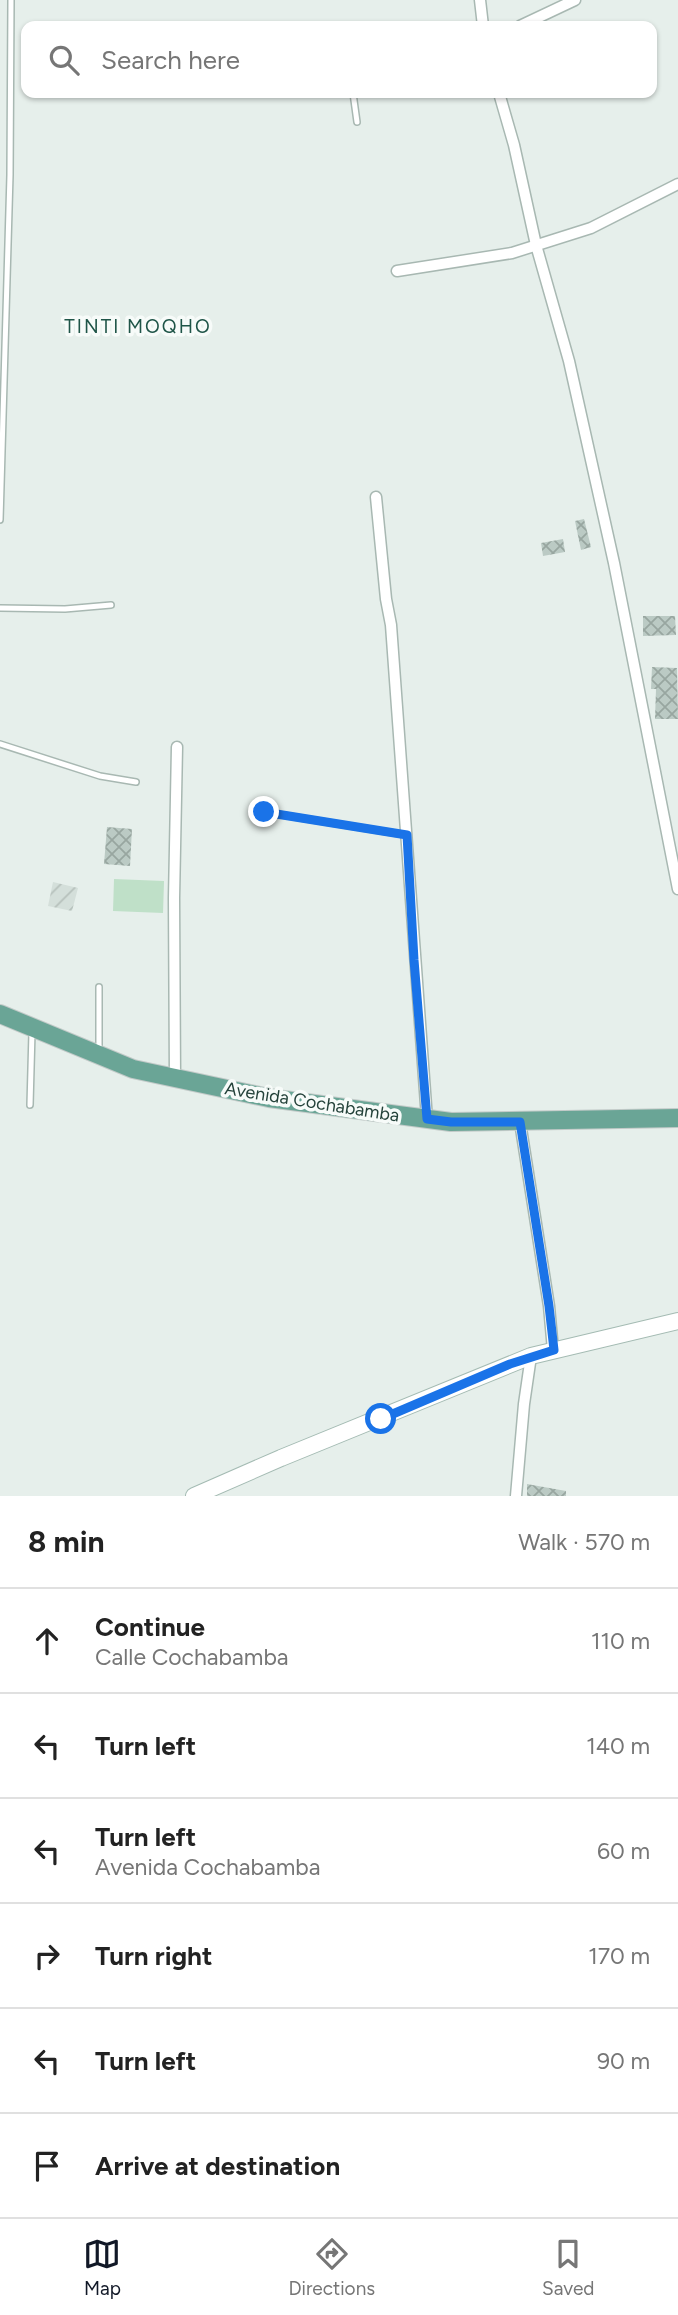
<!DOCTYPE html>
<html lang="en">
<head>
<meta charset="utf-8">
<style>
	:root { --surface:#fff; --page:#f6f6f6; --text:#222; --muted:#767676; --line:#e0e0e0; --accent:#111827 }
	body { margin:0; font-family:Figtree,sans-serif; background:var(--page); color:var(--text) }
	.stop { position:absolute; width:21px; height:21px; margin:-16px; border:5px solid #1a73e8; border-radius:50%; background:#fff }
	.stop.end { background:#1a73e8; border-color:#fff; box-shadow:0 2px 7px #0008 }
	.list { margin:0; padding:0; list-style:none }
	h2 { display:flex; justify-content:space-between; align-items:center; height:91px; margin:0; padding:0 28px; font-size:30px }
	h2 small { font-size:23px; font-weight:400; color:var(--muted) }
	.list li { display:grid; grid-template-columns:46px 1fr auto; gap:21px; align-items:center; box-sizing:border-box; height:105px; padding:0 28px; border-top:2px solid var(--line) }
	.list b { display:block; font-size:26px; white-space:nowrap }
	.list p { margin:0; font-size:23px; white-space:nowrap; color:var(--muted) }
	.list em { font-size:23px; font-style:normal; color:var(--muted) }
	.icon { flex:none; width:38px; height:38px; fill:none; stroke:currentColor; stroke-width:2; stroke-linecap:round; stroke-linejoin:round }
	.map { position:relative; flex:none; width:678px; height:1496px; overflow:hidden }
	.search { position:absolute; background:var(--surface); box-shadow:0 2px 5px #0004; left:21px; right:21px; top:21px; height:77px; display:flex; align-items:center; gap:18px; box-sizing:border-box; padding:0 24px; border-radius:14px; color:var(--muted); font-size:26px }
	.sheet { height:721px; background:var(--surface) }
	nav { display:flex; justify-content:space-around; align-items:center; box-sizing:border-box; height:98px; border-top:2px solid var(--line); background:var(--surface); font-size:19px; color:var(--muted) }
	nav a { display:grid; justify-items:center; gap:4px }
	nav .on { color:var(--accent) }
	.map>svg:first-child { display:block }
	.industrial { fill:url(#industrial-furrows) }
	.pitch { fill:#bfe0c8 }
	.building { fill:url(#building-cross-hatch) }
	.lines { fill:none; stroke-linecap:round; stroke-linejoin:round }
	.lane-casing { stroke:#a8b8b2; stroke-width:8 }
	.street-casing { stroke:#a8b8b2; stroke-width:13 }
	.secondary-casing { stroke:#a4bbb3; stroke-width:18 }
	.primary-casing { stroke:#c2cac8; stroke-width:20 }
	.lane { stroke:#fff; stroke-width:5 }
	.street { stroke:#fff; stroke-width:10 }
	.secondary { stroke:#fff; stroke-width:16 }
	.primary { stroke:#6aa596; stroke-width:18 }
	.route { stroke:#1a73e8; stroke-width:9 }
	.labels { text-anchor:middle; dominant-baseline:central; stroke-width:7; stroke-linejoin:round; paint-order:stroke }
	.street-label { font-size:18px; fill:#24423a; stroke:#f7fbf9 }
	.neighbourhood-label { font-size:19px; letter-spacing:2px; fill:#1f5548; stroke:#f7fbf9 }
</style>
</head>
<body>
<div class="map">
<svg width="678" height="1496" viewBox="0 0 678 1496">
	<defs>
		<pattern id="industrial-furrows" width="10" height="10" patternUnits="userSpaceOnUse" patternTransform="scale(1.75)"><rect width="10" height="10" fill="#d4dfda"/><path d="M-1 1l2-2M0 10L10 0M9 11l2-2" fill="none" stroke="#b6c1bc"/></pattern>
		<pattern id="building-cross-hatch" width="8" height="8" patternUnits="userSpaceOnUse" patternTransform="scale(1.75)"><rect width="8" height="8" fill="#bbcac4"/><path d="M0 0l8 8M0 8l8-8" fill="none" stroke="#98a6a0"/></pattern>
	</defs>
	<rect width="100%" height="100%" fill="#e6efeb"/>
	<polygon class="industrial" points="53,882 78,888 72,911 48,906"/>
	<polygon class="pitch" points="114,879 164,881 163,913 113,911"/>
	<g class="building">
		<polygon points="584,519 591,547 581,550 575,521"/>
		<polygon points="563,539 565,552 543,556 541,543"/>
		<polygon points="643,616 675,616 676,635 643,636"/>
		<polygon points="652,667 677,668 678,719 655,719 656,689 651,689"/>
		<polygon points="107,827 132,829 130,866 104,864"/>
		<polygon points="527,1484 566,1491 566,1496 527,1496"/>
	</g>
	<g class="lines">
		<defs>
			<g id="lane">
				<polyline points="353,93 357,122"/>
				<polyline points="0,520 10,175 11,0"/>
				<polyline points="0,608 65,609 111,605"/>
				<polyline points="0,744 100,776 136,782"/>
				<polyline points="264,812 406,835"/>
				<polyline points="99,1052 99,987"/>
				<polyline points="30,1105 32,1032"/>
			</g>
			<g id="street">
				<polyline points="480,0 483,26"/>
				<polyline points="520,26 575,0"/>
				<polyline points="499,93 514,145 536,245 569,361 614,563 678,889"/>
				<polyline points="397,271 512,253 591,228 678,184"/>
				<polyline points="376,497 386,599 391,625 427,1119"/>
				<polyline points="175,1079 174,898 177,747"/>
				<polyline points="520,1122 549,1306 553,1350"/>
				<polyline points="516,1496 524,1404 531,1356"/>
			</g>
			<polyline id="secondary" points="194,1496 281,1458 531,1356 678,1321"/>
			<polyline id="primary" points="0,1014 133,1069 269,1098 451,1122 678,1118"/>
		</defs>
		<use href="#lane" class="lane-casing"/>
		<use href="#street" class="street-casing"/>
		<use href="#secondary" class="secondary-casing"/>
		<use href="#primary" class="primary-casing"/>
		<use href="#lane" class="lane"/>
		<use href="#street" class="street"/>
		<use href="#secondary" class="secondary"/>
		<use href="#primary" class="primary"/>
	</g>
	<g class="lines">
		<polyline class="route" points="264,812 407,835 414,960 427,1119 451,1122 520,1122 549,1306 554,1350 510,1364 381,1419"/>
	</g>
	<g class="labels">
		<g class="street-label">
			<text transform="translate(312 1102) rotate(9)">Avenida Cochabamba</text>
		</g>
		<g class="neighbourhood-label">
			<text x="138" y="326">TINTI MOQHO</text>
		</g>
	</g>
</svg>
<div class="stop" style="left:381px;top:1419px"></div>
<div class="stop end" style="left:264px;top:812px"></div>
<div class="search"><svg class="icon" aria-label="search" viewBox="0 0 24 24"><circle cx="10" cy="10" r="6"/><path d="M15 15l6 6"/></svg>Search here</div>
</div>
<section class="sheet">
<h2>8 min<small>Walk · 570 m</small></h2>
<ul class="list">
<li><svg class="icon" aria-label="ahead" viewBox="0 0 24 24"><path d="M12 20V5M6 11l6-6 6 6"/></svg><div><b>Continue</b><p>Calle Cochabamba</p></div><em>110 m</em></li>
<li><svg class="icon" aria-label="left" viewBox="0 0 24 24"><path d="M17 20v-9H6M10 6l-5 5 5 5"/></svg><div><b>Turn left</b></div><em>140 m</em></li>
<li><svg class="icon" aria-label="left" viewBox="0 0 24 24"><path d="M17 20v-9H6M10 6l-5 5 5 5"/></svg><div><b>Turn left</b><p>Avenida Cochabamba</p></div><em>60 m</em></li>
<li><svg class="icon" aria-label="right" viewBox="0 0 24 24"><path d="M7 20v-9h11M14 6l5 5-5 5"/></svg><div><b>Turn right</b></div><em>170 m</em></li>
<li><svg class="icon" aria-label="left" viewBox="0 0 24 24"><path d="M17 20v-9H6M10 6l-5 5 5 5"/></svg><div><b>Turn left</b></div><em>90 m</em></li>
<li><svg class="icon" aria-label="arrive" viewBox="0 0 24 24"><path d="M6 21V4h12l-3 4 3 4H6"/></svg><div><b>Arrive at destination</b></div></li>
</ul>
</section>
<nav>
<a class="on"><svg class="icon" aria-label="map" viewBox="0 0 24 24"><path d="M3 6l6-2 6 2 6-2v14l-6 2-6-2-6 2zM9 4v14M15 6v14"/></svg>Map</a>
<a><svg class="icon" aria-label="directions" viewBox="0 0 24 24"><path d="M12 3l9 9-9 9-9-9zM9 14v-3h6M13 9l2 2-2 2"/></svg>Directions</a>
<a><svg class="icon" aria-label="saved" viewBox="0 0 24 24"><path d="M7 4h10v16l-5-4-5 4z"/></svg>Saved</a>
</nav>
</body>
</html>
